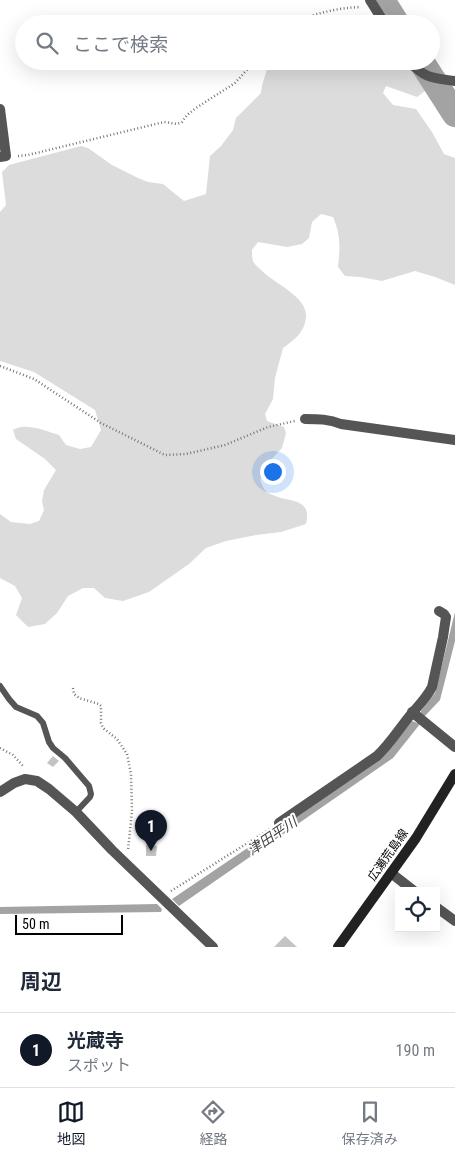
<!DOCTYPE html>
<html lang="ja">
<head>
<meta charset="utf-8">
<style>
	:root { --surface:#fff; --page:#f6f6f7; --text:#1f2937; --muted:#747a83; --line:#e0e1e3; --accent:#111827 }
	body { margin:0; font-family:"Roboto Condensed","Noto Sans JP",sans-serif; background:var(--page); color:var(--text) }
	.controls { position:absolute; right:15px; bottom:15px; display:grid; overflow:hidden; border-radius:0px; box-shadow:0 5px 20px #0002 }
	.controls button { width:45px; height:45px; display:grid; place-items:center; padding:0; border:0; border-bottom:1px solid var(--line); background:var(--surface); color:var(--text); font:25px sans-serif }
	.scale { position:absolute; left:15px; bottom:12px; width:108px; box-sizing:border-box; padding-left:5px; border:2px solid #000; border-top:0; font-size:14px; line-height:18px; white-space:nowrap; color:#000; -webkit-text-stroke:4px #fff; paint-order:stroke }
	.you { position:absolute; left:272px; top:471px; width:18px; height:18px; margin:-12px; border:4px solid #fff; border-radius:50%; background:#1a73e8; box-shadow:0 0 0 8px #1a73e833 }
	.badge { display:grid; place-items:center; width:32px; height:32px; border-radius:50%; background:var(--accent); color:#fff; font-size:16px; font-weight:700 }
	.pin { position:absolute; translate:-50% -41px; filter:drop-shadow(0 1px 2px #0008) }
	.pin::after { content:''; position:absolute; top:26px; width:18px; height:15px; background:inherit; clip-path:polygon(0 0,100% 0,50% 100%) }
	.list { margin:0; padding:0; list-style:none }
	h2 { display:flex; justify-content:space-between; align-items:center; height:65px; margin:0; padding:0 20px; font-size:21px }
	h2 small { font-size:16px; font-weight:400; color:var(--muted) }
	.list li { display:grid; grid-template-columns:32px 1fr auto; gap:15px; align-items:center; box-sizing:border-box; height:75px; padding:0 20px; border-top:1px solid var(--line) }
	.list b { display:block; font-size:19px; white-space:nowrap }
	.list p { margin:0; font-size:16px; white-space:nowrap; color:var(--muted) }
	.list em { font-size:16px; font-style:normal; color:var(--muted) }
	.icon { flex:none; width:28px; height:28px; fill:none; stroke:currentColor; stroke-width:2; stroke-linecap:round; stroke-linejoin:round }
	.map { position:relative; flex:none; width:455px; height:947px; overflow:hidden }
	.search { position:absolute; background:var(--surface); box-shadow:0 5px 20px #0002; left:15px; right:15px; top:15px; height:55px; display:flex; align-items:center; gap:12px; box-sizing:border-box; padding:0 18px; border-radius:28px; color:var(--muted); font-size:19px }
	.sheet { height:140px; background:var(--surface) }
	nav { display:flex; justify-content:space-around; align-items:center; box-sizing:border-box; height:70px; border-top:1px solid var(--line); background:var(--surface); font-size:14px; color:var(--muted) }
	nav a { display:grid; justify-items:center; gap:2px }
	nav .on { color:var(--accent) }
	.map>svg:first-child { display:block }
	.green { fill:#dcdcdc }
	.water { fill:#a3a3a3 }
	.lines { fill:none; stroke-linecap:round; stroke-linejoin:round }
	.river { stroke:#a3a3a3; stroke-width:26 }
	.building { fill:#c4c4c4 }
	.path { stroke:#777; stroke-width:2.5; stroke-dasharray:1 2.5; stroke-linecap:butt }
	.service { stroke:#555; stroke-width:6 }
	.minor { stroke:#555; stroke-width:10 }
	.secondary { stroke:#222; stroke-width:10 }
	.labels { text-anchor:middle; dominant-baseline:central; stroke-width:4; stroke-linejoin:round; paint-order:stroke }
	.street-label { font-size:12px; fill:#000; stroke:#fff }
	.water-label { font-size:14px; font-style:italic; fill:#444; stroke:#fff }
</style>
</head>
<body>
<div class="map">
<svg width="455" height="947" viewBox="0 0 455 947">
	<rect width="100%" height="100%" fill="#fff"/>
	<path class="green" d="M269,61H368L371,62C404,58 411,61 425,91L417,97L386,86L383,93L393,105L416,109L432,132L444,154L455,158V285L435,277L415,271L382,281L360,277L345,276L338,267C340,247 341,236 333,217L321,214L312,222L309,238L302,244L287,247L258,242L252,250C252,253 252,258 253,261C254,264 258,267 261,270C273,283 309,297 306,318C304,333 294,340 283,348L275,378L273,399L265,414L267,421L284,427L286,433L282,448L268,463L260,480C262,483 263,489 266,491C266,492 272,495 273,495C290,503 312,497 306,524L281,532L256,535L226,541L206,548L189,564L149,592L123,601L105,598L94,588H83L68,596L57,613L45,624L28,627L16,615L22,598L15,586L0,578V514L11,522L30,524L39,521L44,510L42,501L44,490L56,470L45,459L16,439L13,430C26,422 45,431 59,435L66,445L80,449L91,447L101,430L95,410L34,372L0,361V212L6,205L2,172L9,165L81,146L88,148L112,165L138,178L148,182L163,184L184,201L206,194L210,156L221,146L233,130L236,118L261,93C262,81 267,73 269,61Z"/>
	<g class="water">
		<polygon points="455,612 455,641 440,700 424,717 421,714 421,711 435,693"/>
		<polygon points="412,721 420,724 393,758 179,906 172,899 373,763"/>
		<polygon points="157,904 162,909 161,912 0,914 0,907"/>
	</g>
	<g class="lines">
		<g class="river">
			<polyline points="382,0 397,24"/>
			<polyline points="421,61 455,114"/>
		</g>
	</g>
	<g class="building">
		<polygon points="53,756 59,761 53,767 47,763"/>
		<polygon points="146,845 157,846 156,856 146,856"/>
		<polygon points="285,936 297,947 274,947"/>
	</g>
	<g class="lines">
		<g class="path">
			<path d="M290,24C313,14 335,8 361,7"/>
			<polyline points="18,156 28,155 164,122 177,124 182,122 187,115 196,108 235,83 255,61"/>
			<polyline points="0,366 34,379 101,423 165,455 186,454 225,445 268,427 295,421"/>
			<polyline points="73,688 74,694 79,698 99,704 101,706 101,723 103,728 117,739 127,754 131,774 132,811 128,850"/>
			<polyline points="0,748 13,755 24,767"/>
			<polyline points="171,891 270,829"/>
		</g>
		<polyline class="service" points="0,686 9,699 16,707 37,716 43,723 49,742 53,748 65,758 89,786 91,794 90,797 76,812"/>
		<g class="minor">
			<polyline points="370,0 385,24"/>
			<path d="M409,61C425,79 433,78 455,81"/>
			<polyline points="0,109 6,156 0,157"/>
			<path d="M305,419C318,419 329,419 341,424L455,440"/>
			<polyline points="412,712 455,747"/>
			<polyline points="0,792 14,783 25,779 37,781 49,789 76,812 112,850 213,947"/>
			<path d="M279,823L377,756C391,743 400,727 413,712C420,704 427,697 432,687L443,637L446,617L444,614L439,611"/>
			<polyline points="391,873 414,891"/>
			<polyline points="436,907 455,921"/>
		</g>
		<polyline class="secondary" points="338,947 416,838 455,774"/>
	</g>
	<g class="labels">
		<g class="street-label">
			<text transform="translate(388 855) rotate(-55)">広瀬荒島線</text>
		</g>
		<g class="water-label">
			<text transform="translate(272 836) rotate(-34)">津田平川</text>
		</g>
	</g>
</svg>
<div class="controls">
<button><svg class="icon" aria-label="locate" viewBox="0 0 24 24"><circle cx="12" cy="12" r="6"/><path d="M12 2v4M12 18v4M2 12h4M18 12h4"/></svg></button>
</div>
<div class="scale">50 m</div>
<div class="you"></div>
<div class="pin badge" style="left:151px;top:851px">1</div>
<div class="search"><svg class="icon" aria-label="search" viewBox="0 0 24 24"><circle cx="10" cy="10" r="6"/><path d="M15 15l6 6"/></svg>ここで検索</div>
</div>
<section class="sheet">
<h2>周辺<small></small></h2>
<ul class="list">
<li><span class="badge">1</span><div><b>光蔵寺</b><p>スポット</p></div><em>190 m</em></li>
</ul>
</section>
<nav>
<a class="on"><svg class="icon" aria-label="map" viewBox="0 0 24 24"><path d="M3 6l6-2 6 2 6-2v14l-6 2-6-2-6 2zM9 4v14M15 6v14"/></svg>地図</a>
<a><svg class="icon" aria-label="directions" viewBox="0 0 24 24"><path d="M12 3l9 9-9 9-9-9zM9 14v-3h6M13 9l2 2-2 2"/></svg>経路</a>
<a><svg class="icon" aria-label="saved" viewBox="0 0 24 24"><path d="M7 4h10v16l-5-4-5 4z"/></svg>保存済み</a>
</nav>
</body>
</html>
